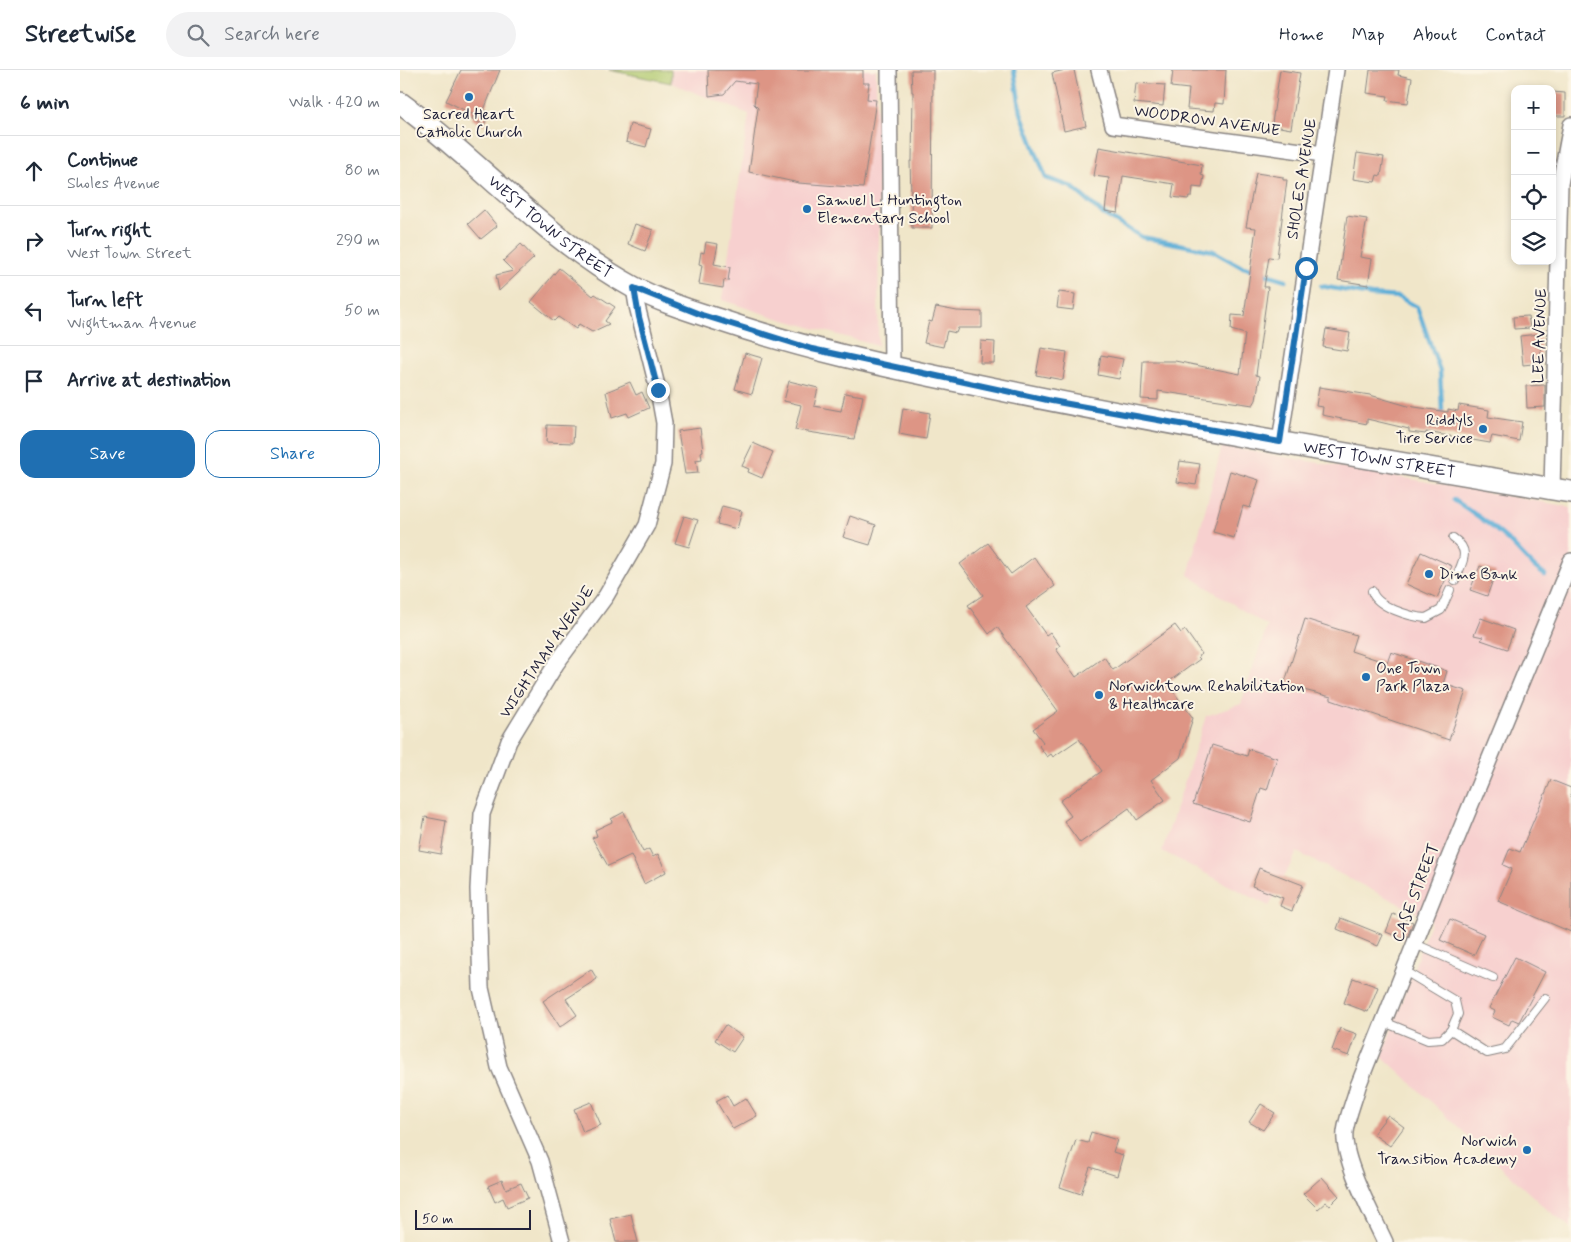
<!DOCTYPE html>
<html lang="en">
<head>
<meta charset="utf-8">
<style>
	:root { --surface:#fff; --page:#f2f2f3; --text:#1f2937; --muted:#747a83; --line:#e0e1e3; --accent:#1f6fb2 }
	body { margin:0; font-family:Mynerve,sans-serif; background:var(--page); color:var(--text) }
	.controls { position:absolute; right:15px; top:15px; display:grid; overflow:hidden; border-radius:10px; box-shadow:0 2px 8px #0003 }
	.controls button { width:45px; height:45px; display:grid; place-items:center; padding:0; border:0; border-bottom:1px solid var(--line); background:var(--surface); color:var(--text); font:25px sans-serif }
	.scale { position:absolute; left:15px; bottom:12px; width:116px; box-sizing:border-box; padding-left:5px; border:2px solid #22223b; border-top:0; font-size:14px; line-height:18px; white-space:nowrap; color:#22223b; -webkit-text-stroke:4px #fcf5e5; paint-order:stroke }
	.stop { position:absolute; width:15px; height:15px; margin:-11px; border:4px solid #1f6fb2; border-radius:50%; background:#fff }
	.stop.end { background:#1f6fb2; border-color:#fff; box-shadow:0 1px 5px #0008 }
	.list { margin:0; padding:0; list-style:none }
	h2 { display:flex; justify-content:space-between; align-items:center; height:65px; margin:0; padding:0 20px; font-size:21px }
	h2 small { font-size:16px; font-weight:400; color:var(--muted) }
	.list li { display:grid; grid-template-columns:32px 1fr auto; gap:15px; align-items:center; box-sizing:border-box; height:70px; padding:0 20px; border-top:1px solid var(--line) }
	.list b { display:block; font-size:19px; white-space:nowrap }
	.list p { margin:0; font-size:16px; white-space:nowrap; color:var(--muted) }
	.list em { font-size:16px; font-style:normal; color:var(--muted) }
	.actions { display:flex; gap:10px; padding:15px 20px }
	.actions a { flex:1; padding:11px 0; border:1px solid var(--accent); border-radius:15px; text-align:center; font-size:18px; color:var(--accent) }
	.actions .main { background:var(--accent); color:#fff }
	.icon { flex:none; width:28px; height:28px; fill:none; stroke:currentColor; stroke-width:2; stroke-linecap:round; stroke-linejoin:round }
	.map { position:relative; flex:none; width:1171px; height:1172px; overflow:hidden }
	header { display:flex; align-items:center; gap:30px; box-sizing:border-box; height:70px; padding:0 25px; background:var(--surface); border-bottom:1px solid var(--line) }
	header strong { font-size:24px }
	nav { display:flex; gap:28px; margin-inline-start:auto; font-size:18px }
	.search { width:350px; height:45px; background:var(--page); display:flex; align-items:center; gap:12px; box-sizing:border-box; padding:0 18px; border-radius:28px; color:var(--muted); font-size:19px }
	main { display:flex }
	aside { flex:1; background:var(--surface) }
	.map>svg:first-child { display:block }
	.built { fill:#f7d0cf }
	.green { fill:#b0c96e; stroke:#697654 }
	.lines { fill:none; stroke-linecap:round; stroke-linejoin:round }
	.stream { stroke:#5cadd7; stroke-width:4.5 }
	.building { fill:#dd9585 }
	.lane-casing { stroke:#898482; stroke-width:10 }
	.street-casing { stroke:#898482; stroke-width:18 }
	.secondary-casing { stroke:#898482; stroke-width:24 }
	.lane { stroke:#fff; stroke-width:8 }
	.street { stroke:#fff; stroke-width:15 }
	.secondary { stroke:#fff; stroke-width:21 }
	.route { stroke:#1f6fb2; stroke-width:6 }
	.poi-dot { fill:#1f6fb2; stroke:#fcf5e5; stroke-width:2 }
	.labels { text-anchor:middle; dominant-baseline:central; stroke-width:4; stroke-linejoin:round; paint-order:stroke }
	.poi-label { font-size:16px; fill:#22223b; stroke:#fcf5e5; text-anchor:start }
	.street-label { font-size:16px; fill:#22223b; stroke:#fcf5e5 }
</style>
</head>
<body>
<header>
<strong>Streetwise</strong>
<div class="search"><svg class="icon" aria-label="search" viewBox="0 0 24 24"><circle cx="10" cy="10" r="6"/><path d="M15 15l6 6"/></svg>Search here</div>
<nav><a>Home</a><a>Map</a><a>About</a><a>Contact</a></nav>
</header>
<main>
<aside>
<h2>6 min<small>Walk · 420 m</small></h2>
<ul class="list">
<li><svg class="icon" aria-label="ahead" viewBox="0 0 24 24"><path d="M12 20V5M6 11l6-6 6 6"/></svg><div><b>Continue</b><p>Sholes Avenue</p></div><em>80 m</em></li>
<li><svg class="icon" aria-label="right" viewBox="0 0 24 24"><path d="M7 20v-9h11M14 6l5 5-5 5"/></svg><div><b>Turn right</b><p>West Town Street</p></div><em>290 m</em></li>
<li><svg class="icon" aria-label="left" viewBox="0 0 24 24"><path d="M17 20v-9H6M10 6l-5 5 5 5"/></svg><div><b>Turn left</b><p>Wightman Avenue</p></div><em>50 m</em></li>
<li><svg class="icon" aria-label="arrive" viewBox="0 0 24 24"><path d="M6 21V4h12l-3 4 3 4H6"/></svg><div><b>Arrive at destination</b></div></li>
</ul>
<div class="actions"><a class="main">Save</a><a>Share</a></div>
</aside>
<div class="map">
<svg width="1171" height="1172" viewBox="0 0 1171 1172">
	<rect width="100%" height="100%" fill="#fcf5e5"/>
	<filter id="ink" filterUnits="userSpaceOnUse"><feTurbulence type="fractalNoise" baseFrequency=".02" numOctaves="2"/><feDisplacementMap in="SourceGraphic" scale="10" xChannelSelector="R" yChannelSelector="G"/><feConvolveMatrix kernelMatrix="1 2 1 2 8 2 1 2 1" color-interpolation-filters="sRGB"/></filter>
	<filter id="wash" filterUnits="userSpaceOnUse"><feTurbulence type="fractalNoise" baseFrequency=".0096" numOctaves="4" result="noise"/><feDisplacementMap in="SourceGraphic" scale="20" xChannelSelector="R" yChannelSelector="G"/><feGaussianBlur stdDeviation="1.12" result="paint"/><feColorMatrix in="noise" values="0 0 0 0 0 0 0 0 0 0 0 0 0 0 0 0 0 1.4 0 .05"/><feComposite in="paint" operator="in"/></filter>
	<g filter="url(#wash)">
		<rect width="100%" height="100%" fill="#f0e6c9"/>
		<g class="built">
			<polygon points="271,0 476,0 479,149 478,276 374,247 322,230 349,44 271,13"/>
			<polygon points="822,376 1171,437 1171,1158 1142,1135 982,986 1031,850 897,782 869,836 762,781 806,646 841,634 867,556 788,505"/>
		</g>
		<polygon class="green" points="209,0 271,0 271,13"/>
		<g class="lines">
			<g class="stream">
				<polyline points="614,0 621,43 646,108 672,117 703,144 742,167 813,181 840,196 886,210"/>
				<polyline points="921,216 971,225 999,227 1017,237 1040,301 1042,340"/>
				<path d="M1054,430C1073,442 1091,455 1108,470C1121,482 1130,496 1145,505"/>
			</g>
		</g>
		<g id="blocks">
			<g class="building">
				<polygon points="61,0 100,0 84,40 90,43 84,55 72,49 74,45 46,31"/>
				<polygon points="308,0 463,0 463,13 469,13 467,29 476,30 463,118 399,113 349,102 358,38 354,34 357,14 335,11 324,24 309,26"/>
				<polygon points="511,0 533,0 532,158 512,158 510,91 512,91 513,22 512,22"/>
				<polygon points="665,0 674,0 686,56 664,61 652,3"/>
				<polygon points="773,0 826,0 824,34 815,33 814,41 787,39 789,19 771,17"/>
				<polygon points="880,0 900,3 891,59 874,56 874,54 872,53"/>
				<polygon points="970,0 999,0 998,5 1012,8 1008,33 987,30 988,26 967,23"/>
				<polygon points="736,13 765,15 763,36 734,33"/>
				<polygon points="1152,22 1165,23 1165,46 1152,46"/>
				<polygon points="230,54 251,59 246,77 226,72"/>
				<polygon points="699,77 802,95 801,105 804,106 802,118 793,117 792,127 789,127 788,129 772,127 774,114 723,106 718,143 705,141 709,108 694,106"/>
				<polygon points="957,83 984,87 981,106 977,105 975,112 953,109"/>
				<polygon points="856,103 883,107 883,110 887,110 877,188 869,187 864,217 868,217 856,305 860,306 856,330 853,335 758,321 758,330 741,329 743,291 775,291 840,304 845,264 831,260 832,245 844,246 856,158 846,157"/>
				<polygon points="84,140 97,156 81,169 68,154"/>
				<polygon points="947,146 967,149 960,187 972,189 968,215 938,210"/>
				<polygon points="235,154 253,160 245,181 228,174"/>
				<polygon points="306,172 318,174 314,194 330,197 328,211 324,210 323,218 299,214 302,195 299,194 301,182 304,183"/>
				<polygon points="121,174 134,188 99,221 96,205 113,201 103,191"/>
				<polygon points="159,198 193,226 195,224 215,237 205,251 209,254 192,262 179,254 176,259 158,247 154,251 131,232"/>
				<polygon points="659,222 675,224 673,240 657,238"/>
				<polygon points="536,237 557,241 582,242 582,258 558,258 556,263 547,261 543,277 524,273 529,251 532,252"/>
				<polygon points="1128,246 1130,258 1114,259 1113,247"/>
				<polygon points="926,259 950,263 947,281 923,277"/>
				<polygon points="1139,264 1142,293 1123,295 1120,266"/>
				<polygon points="581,271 595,272 594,293 580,293"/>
				<polygon points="641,278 667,282 663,310 636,305"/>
				<polygon points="345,283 362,288 352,324 335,319"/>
				<polygon points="701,285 723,289 719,309 698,305"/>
				<polygon points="389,311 418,318 414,336 441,341 445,323 463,326 454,369 395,360 401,335 384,331"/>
				<polygon points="230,312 236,325 242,322 249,338 229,347 227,343 212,348 206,322"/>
				<polygon points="1145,315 1145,337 1127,338 1126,316"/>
				<polygon points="919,317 970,325 1008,336 1048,342 1048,339 1058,341 1059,335 1089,340 1088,347 1122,352 1119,371 1092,366 1090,373 1026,362 1026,364 1009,362 1009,359 967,349 967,354 922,345 923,337 916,336"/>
				<polygon points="503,338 530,343 526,369 499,364"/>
				<polygon points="147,355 174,356 173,373 146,372"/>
				<polygon points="300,358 303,381 301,382 302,389 296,390 298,403 285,404 278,361"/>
				<polygon points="353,373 373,382 362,408 348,402 349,399 342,396"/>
				<polygon points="780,391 800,394 796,415 777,412"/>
				<polygon points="830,401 859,410 850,438 843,436 834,468 813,462"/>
				<polygon points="322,436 342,441 337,459 317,454"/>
				<polygon points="284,446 298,450 289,477 275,473"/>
				<polygon points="450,446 476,455 470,475 443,467"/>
				<polygon points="588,473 611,504 634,487 655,516 626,537 646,565 650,562 660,576 656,579 676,607 704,587 713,600 775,555 781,563 785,560 802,584 798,587 800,589 767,613 793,648 780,688 751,710 765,730 737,750 729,738 680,773 664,751 671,746 660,731 702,701 679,669 653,687 651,684 647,687 639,676 643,672 633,659 658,641 597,557 589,564 568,535 583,525 560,494"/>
				<polygon points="1021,482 1052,496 1037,528 1006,514"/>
				<polygon points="1080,496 1096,502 1087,526 1070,520"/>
				<polygon points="1081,548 1114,560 1107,579 1081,570 1083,567 1074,565"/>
				<polygon points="905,549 956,565 951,581 987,593 991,582 1047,601 1043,614 1066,621 1049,670 931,630 931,627 884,615"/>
				<polygon points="812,675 847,686 849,679 877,688 867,720 861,718 850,752 793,734"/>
				<polygon points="1151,710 1171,718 1171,862 1098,831 1112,799 1103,795 1110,778 1120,782"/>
				<polygon points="224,742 243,782 249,779 253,787 258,784 266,802 244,814 231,785 208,796 192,768 197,766 195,760 212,752 211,749"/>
				<polygon points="25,747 46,751 41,784 19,780"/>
				<polygon points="859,798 903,815 892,841 880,836 883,828 852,816"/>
				<polygon points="993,844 1013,852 1006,870 986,862"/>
				<polygon points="941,848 983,865 978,876 937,859"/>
				<polygon points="1050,849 1084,864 1074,885 1040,870"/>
				<polygon points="1115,887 1145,902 1119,952 1112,949 1109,955 1092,947 1095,941 1089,938"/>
				<polygon points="191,899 197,909 166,929 177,945 160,957 143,931"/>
				<polygon points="953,908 978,917 968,942 944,933"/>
				<polygon points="325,955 343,967 333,982 315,970"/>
				<polygon points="940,958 957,964 949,986 932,980"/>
				<polygon points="327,1025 333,1036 346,1028 357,1046 333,1059 316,1031"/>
				<polygon points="191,1032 201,1055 183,1062 174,1039"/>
				<polygon points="861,1034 875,1043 863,1060 849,1052"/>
				<polygon points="988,1045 1004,1057 990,1076 973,1064"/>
				<polygon points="691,1062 717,1070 713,1082 723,1085 717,1106 690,1097 681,1124 660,1117 676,1070 688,1073"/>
				<polygon points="922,1107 939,1126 930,1135 926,1132 918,1139 903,1124"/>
				<polygon points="102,1110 106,1119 121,1113 128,1128 107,1137 103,1128 95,1132 88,1116"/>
				<polygon points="231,1144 238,1172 216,1172 210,1149"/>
			</g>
		</g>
	</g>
	<g filter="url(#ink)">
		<use href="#blocks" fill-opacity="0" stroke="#898482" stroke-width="1"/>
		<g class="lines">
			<defs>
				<g id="lane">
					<path d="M1053,468C1072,481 1062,492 1055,510"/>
					<path d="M972,521C976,537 1011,547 1026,548L1041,540L1050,520"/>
					<polyline points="1015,874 1093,908"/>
					<polyline points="1005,901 1055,931 1058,944 1051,960 1087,983 1105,979 1145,928"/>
					<polyline points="984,952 1028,970 1042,969 1051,960"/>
				</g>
				<g id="street">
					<polyline points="489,0 492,297"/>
					<polyline points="699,0 713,55 923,84"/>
					<polyline points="880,372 936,0"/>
					<polyline points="1152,419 1160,114 1171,55"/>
					<polyline points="162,1172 140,1091 99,997 81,918 78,819 82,744 109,671 156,594 206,526 247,455 263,394 264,353 258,320 237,236 234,218"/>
					<path d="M985,1172C973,1146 942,1089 945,1062C947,1047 954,1031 958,1016L1046,795L1171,491"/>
				</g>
				<g id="secondary">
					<path id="s1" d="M0,33C80,91 145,169 233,217C261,232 292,241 322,251C402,278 484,296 567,313C767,355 969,388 1171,422"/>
				</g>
			</defs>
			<use href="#lane" class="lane-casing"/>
			<use href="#street" class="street-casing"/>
			<use href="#secondary" class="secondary-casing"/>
			<use href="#lane" class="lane"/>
			<use href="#street" class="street"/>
			<use href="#secondary" class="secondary"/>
		</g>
	</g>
	<g class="lines" filter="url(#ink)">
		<polyline class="route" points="258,320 239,247 234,218 302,245 412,279 652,331 880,372 906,198"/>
	</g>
	<g class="poi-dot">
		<circle cx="69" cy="27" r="5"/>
		<circle cx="407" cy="139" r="5"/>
		<circle cx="1083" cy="359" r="5"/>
		<circle cx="1029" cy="504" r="5"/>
		<circle cx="966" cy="607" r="5"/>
		<circle cx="699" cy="625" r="5"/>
		<circle cx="1127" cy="1080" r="5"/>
	</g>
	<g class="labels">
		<g class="poi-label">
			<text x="69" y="44" text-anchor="middle">Sacred Heart<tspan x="69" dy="18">Catholic Church</tspan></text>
			<text x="417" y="130">Samuel L. Huntington<tspan x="417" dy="18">Elementary School</tspan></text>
			<text x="1073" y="350" text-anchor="end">Riddyls<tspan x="1073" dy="18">Tire Service</tspan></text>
			<text x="1039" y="504">Dime Bank</text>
			<text x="976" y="598">One Town<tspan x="976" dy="18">Park Plaza</tspan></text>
			<text x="709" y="616">Norwichtown Rehabilitation<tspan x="709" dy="18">&amp; Healthcare</tspan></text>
			<text x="1117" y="1071" text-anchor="end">Norwich<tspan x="1117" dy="18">Transition Academy</tspan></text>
		</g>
		<g class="street-label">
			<text transform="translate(807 51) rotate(8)">WOODROW AVENUE</text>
			<text transform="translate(902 109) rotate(-81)">SHOLES AVENUE</text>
			<text stroke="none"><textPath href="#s1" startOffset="195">WEST TOWN STREET</textPath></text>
			<text transform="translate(1140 266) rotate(-88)">LEE AVENUE</text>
			<text stroke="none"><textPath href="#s1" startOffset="1065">WEST TOWN STREET</textPath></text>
			<text transform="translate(147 582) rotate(-56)">WIGHTMAN AVENUE</text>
			<text transform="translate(1016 823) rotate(-69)">CASE STREET</text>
		</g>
	</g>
</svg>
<div class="controls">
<button>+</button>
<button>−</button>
<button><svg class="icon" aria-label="locate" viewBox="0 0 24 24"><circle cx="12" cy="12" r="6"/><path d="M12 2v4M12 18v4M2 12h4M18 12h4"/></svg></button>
<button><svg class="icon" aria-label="layers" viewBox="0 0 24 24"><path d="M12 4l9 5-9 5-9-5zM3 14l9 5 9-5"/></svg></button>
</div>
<div class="scale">50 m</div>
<div class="stop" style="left:906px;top:198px"></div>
<div class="stop end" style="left:258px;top:320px"></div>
</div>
</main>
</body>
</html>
